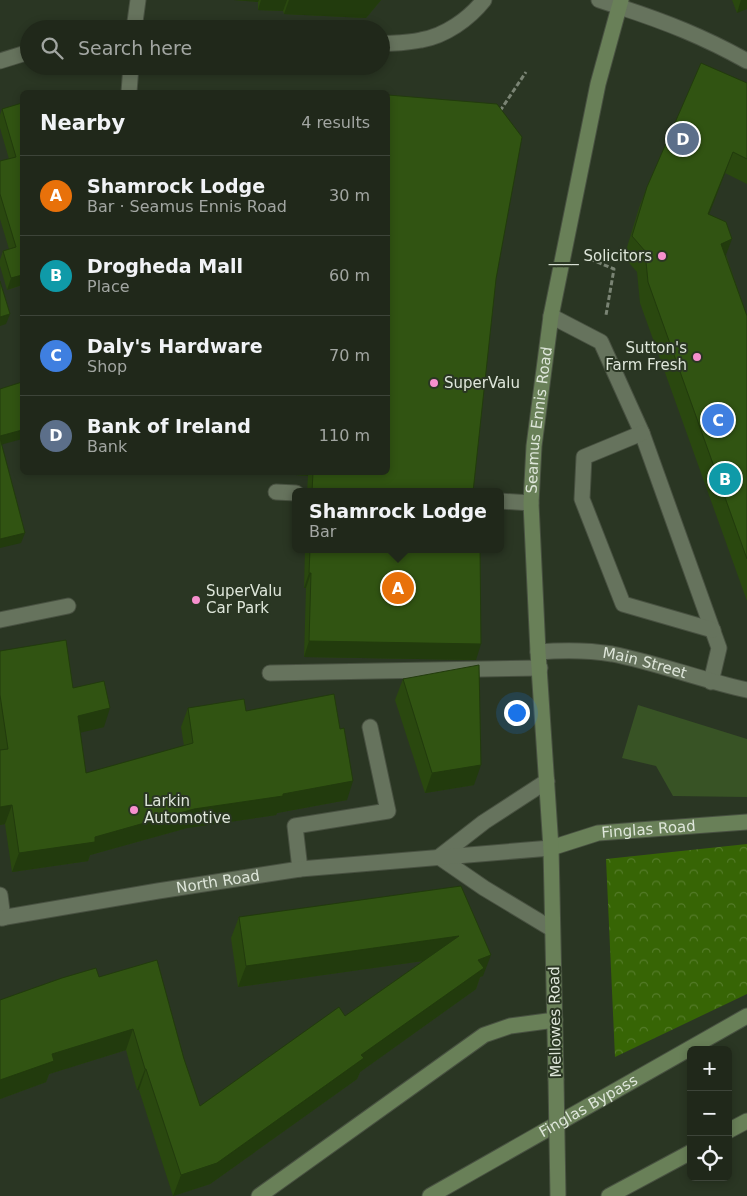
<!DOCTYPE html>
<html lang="en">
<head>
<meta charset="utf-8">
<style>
	:root { --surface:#20281a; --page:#283023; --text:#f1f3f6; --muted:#a2a6a2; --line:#3d4439; --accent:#ea580c }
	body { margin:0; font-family:"DejaVu Sans",sans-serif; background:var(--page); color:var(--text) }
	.controls { position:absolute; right:15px; bottom:15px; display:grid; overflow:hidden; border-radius:8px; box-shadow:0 2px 8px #0003 }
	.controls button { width:45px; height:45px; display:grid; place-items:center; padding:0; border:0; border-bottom:1px solid var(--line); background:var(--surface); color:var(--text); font:25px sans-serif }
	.you { position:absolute; left:516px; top:712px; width:18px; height:18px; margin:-12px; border:4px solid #fff; border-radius:50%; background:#1a73e8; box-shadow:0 0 0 8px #1a73e833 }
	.badge { display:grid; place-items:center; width:32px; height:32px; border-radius:50%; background:var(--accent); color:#fff; font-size:16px; font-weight:700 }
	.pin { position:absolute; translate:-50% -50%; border:2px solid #fff; box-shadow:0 1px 5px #0006 }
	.popup { position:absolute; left:292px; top:488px; width:212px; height:65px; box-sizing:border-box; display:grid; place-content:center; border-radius:8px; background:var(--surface); filter:drop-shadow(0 1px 4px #0005); font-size:16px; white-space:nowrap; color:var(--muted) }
	.popup b { font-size:19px; color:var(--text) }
	.popup::after { content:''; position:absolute; left:50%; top:100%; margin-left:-10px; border:10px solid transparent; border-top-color:var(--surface) }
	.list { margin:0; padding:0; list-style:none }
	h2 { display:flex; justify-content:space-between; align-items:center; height:65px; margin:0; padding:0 20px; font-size:21px }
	h2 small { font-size:16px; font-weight:400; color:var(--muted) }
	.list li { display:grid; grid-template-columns:32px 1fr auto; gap:15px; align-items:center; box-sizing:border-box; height:80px; padding:0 20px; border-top:1px solid var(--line) }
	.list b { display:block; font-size:19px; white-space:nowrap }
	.list p { margin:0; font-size:16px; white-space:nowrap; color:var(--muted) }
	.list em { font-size:16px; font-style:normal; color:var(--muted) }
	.icon { flex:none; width:28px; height:28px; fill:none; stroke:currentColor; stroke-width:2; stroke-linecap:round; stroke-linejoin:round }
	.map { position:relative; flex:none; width:747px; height:1196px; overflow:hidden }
	.search { position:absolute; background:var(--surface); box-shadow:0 2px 8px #0003; left:20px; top:20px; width:370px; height:55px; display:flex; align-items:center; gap:12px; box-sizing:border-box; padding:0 18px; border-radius:28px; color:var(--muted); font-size:19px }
	.panel { position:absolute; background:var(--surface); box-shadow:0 2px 8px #0003; left:20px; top:90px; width:370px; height:385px; border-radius:8px }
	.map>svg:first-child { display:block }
	.green { fill:#385325 }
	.forest { fill:url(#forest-crowns) }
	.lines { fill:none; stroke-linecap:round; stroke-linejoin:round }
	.service-casing { stroke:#485141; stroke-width:17 }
	.minor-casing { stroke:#485141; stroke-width:17 }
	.tertiary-casing { stroke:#485141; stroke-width:17 }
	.secondary-casing { stroke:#485141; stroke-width:17 }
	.path { stroke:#7a8474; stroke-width:3; stroke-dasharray:5 2.5; stroke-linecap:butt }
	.service { stroke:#66735d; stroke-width:15 }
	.minor { stroke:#66735d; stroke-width:15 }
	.tertiary { stroke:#66735d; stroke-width:15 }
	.secondary { stroke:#698058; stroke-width:15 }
	.secondary-bridge-casing { stroke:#485141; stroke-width:17; stroke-linecap:butt }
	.secondary-bridge { stroke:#698058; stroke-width:15 }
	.wall { fill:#2a480f }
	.shaded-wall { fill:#223b0d }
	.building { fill:#315412; stroke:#223b0d }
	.poi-dot { fill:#f790ce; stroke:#2a3623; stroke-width:2 }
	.labels { text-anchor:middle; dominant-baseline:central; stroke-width:4; stroke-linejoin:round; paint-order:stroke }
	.poi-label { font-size:15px; fill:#dee6da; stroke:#2a3623; text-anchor:start }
	.street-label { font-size:15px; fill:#dee6da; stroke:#2a3623 }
</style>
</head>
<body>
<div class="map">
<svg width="747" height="1196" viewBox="0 0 747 1196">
	<defs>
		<pattern id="forest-crowns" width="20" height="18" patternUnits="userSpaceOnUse" patternTransform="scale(1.25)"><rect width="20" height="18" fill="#376505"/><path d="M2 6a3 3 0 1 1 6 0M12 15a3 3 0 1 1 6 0" fill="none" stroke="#547b29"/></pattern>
	</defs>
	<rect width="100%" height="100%" fill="#2a3623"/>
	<polygon class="green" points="638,705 747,739 747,797 673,796 656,766 622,758"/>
	<polygon class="forest" points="747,844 747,994 615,1057 606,859"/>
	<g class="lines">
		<defs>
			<g id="service">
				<polyline points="134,29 138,0"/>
				<polyline points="129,92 131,66"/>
				<polyline points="551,316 601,342 642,433 719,648 711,682"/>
				<polyline points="642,433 584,457 582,499 623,604 713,630"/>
				<polyline points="276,492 296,493"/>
				<polyline points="500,501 531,503"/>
				<polyline points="0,620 68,606"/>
				<polyline points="270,673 540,668"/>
				<polyline points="300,869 295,826 388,811 370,727"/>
				<polyline points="0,895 3,918"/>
			</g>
			<g id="minor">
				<path d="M620,7C666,22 704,37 747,61"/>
				<path d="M381,44C394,43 408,43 421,40C445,36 469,19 484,0"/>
				<polyline points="0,61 29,52"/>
				<path id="s1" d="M538,652C563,650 588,650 612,654C658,663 701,680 747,690"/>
				<polyline points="547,781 484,822 439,857 484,888 552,929"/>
				<path id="s2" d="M0,918L158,891L300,869L551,848"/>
			</g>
			<polyline id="tertiary" points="599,0 620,7"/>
			<g id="secondary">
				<path id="s3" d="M551,848L598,833L747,822"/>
				<path id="s4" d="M556,1079L551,848L538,652L531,503L534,446L551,316L598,84L621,0"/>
				<polyline points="728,1131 747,1121"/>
				<polyline points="259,1196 484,1035 510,1026 555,1020"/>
				<path id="s5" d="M430,1196L747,1016"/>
				<polyline points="609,1196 691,1152"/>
			</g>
		</defs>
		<use href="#service" class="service-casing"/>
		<use href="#minor" class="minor-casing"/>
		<use href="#tertiary" class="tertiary-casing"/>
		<use href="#secondary" class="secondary-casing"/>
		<g class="path">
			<polyline points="500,111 526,72"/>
			<polyline points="590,259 614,269 606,315"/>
		</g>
		<use href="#service" class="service"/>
		<use href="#minor" class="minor"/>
		<use href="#tertiary" class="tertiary"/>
		<use href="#secondary" class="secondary"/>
		<defs>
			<polyline id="secondary-bridge" points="556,1079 558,1196"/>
		</defs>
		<use href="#secondary-bridge" class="secondary-bridge-casing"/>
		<use href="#secondary-bridge" class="secondary-bridge"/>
	</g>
	<g class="wall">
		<polygon points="234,0 381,0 366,18 284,14 283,11 258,10 258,2"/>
		<polygon points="732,0 747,0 737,13"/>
		<polygon points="747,83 747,184 725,173 709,214 726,255 747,316 747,601 640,303 637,272 624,257 639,208 647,187"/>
		<polygon points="22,103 22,285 7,290 0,266 0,260 3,251 9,249 0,219 0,161 9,159 0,128 0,115 2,109"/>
		<polygon points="496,279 473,492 307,492 308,476 259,472 388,472"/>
		<polygon points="305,549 480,549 476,660 304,657 306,588 304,588"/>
		<polygon points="0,651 73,688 104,727 80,732 86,773 184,746 181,727 188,708 246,711 347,800 277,813 276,815 187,828 90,855 88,861 12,872 5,824 0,825"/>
		<polygon points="403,679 474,785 425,793 395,700"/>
		<polygon points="461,886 483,976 480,977 476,989 360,1072 357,1079 210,1184 173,1196 139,1090 137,1090 126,1050 49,1074 46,1082 0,1099 0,1000 99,977 184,1059 200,1106 345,1016 423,961 238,987 231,938 239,917"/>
	</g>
	<g class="shaded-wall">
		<polygon points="234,0 259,0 258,2"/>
		<polygon points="261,0 287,0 283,11 258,10"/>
		<polygon points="289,0 381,0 366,18 284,14"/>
		<polygon points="741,0 747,0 747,9 737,13"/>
		<polygon points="733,152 725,173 701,235 708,214"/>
		<polygon points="732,239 724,260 721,244"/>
		<polygon points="22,275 22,285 7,290 11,278"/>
		<polygon points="10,314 6,324 0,326 0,317"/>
		<polygon points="22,430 22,439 0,445 0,436"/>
		<polygon points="259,472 309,472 308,476"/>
		<polygon points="25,533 21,543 0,548 0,539"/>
		<polygon points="309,573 311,573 306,588 304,588"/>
		<polygon points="309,641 481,644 476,660 304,657"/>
		<polygon points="110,708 104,727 71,735 78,716"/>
		<polygon points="481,765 474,785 425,793 432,773"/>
		<polygon points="353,781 347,800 277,813 276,815 187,828 90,855 88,861 12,872 19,853 95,837 194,809 283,794"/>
		<polygon points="12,805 5,824 0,825 0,807"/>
		<polygon points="459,936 451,957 238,987 246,966"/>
		<polygon points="491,955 483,976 480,977 476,989 360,1072 357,1079 210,1184 173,1196 181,1175 361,1055 478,960"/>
		<polygon points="133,1029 126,1050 49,1074 46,1082 0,1099 0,1080 52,1054"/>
		<polygon points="145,1069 146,1069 139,1090 137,1090"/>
	</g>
	<g class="building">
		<polygon points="701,63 747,83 747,159 733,152 708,214 726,222 732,239 721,244 747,316 747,559 648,282 645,251 632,236 647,187"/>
		<polygon points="388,95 497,104 522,137 496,279 473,492 312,492 313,472 388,472"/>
		<polygon points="22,103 22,275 11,278 3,251 16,247 0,194 0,161 16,157 2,109"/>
		<polygon points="0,281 10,314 0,317"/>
		<polygon points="22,382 22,430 0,436 0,389"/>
		<polygon points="0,438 25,533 0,539"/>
		<polygon points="310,549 480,549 481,644 309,641 311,573 309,573"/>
		<polygon points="66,640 73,688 104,681 110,708 78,716 86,773 193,743 188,708 244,699 246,711 334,694 340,729 344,728 353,781 283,794 283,796 194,809 95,837 95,842 19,853 12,805 0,807 0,750 8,749 0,695 0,651"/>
		<polygon points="479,665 481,765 432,773 403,679"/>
		<polygon points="461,886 491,955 478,960 484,968 361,1055 364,1058 217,1163 181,1175 146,1069 145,1069 133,1029 52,1054 54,1061 0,1080 0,1000 62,978 96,968 99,977 157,960 184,1059 200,1106 339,1007 345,1016 459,936 246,966 239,917"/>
	</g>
	<g class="poi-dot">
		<circle cx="662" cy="256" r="5"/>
		<circle cx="697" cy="357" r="5"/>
		<circle cx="434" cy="383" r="5"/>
		<circle cx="196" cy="600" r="5"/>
		<circle cx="134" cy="810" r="5"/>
	</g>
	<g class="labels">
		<g class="poi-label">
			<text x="652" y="256" text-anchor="end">____ Solicitors</text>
			<text x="687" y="348" text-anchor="end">Sutton's<tspan x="687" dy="17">Farm Fresh</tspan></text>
			<text x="444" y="383">SuperValu</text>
			<text x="206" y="591">SuperValu<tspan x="206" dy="17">Car Park</tspan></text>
			<text x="144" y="801">Larkin<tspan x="144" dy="17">Automotive</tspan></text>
		</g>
		<g class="street-label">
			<text stroke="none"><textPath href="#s4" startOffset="660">Seamus Ennis Road</textPath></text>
			<text stroke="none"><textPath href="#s1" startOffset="108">Main Street</textPath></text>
			<text stroke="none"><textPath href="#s3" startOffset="100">Finglas Road</textPath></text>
			<text stroke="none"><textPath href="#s2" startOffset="221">North Road</textPath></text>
			<text transform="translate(555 1022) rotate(-91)">Mellowes Road</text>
			<text stroke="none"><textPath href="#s5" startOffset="182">Finglas Bypass</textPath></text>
		</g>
	</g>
</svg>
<div class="controls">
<button>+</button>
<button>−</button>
<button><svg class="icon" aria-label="locate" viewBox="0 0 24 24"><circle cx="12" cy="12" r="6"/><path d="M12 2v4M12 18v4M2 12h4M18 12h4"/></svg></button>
</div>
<div class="you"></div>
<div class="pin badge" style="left:398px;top:588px;background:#e8710a">A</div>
<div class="popup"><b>Shamrock Lodge</b>Bar</div>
<div class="pin badge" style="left:725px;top:479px;background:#0f9aa8">B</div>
<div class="pin badge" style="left:718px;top:420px;background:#3f7fe0">C</div>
<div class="pin badge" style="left:683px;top:139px;background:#5c6f8a">D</div>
<div class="search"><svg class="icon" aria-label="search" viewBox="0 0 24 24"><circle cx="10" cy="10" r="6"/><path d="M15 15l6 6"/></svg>Search here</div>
<section class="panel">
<h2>Nearby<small>4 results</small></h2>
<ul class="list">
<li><span class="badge" style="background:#e8710a">A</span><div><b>Shamrock Lodge</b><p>Bar · Seamus Ennis Road</p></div><em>30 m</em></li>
<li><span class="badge" style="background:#0f9aa8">B</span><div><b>Drogheda Mall</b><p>Place</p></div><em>60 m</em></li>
<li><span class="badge" style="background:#3f7fe0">C</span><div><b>Daly's Hardware</b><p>Shop</p></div><em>70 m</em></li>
<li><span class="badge" style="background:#5c6f8a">D</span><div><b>Bank of Ireland</b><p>Bank</p></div><em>110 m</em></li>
</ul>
</section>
</div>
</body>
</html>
